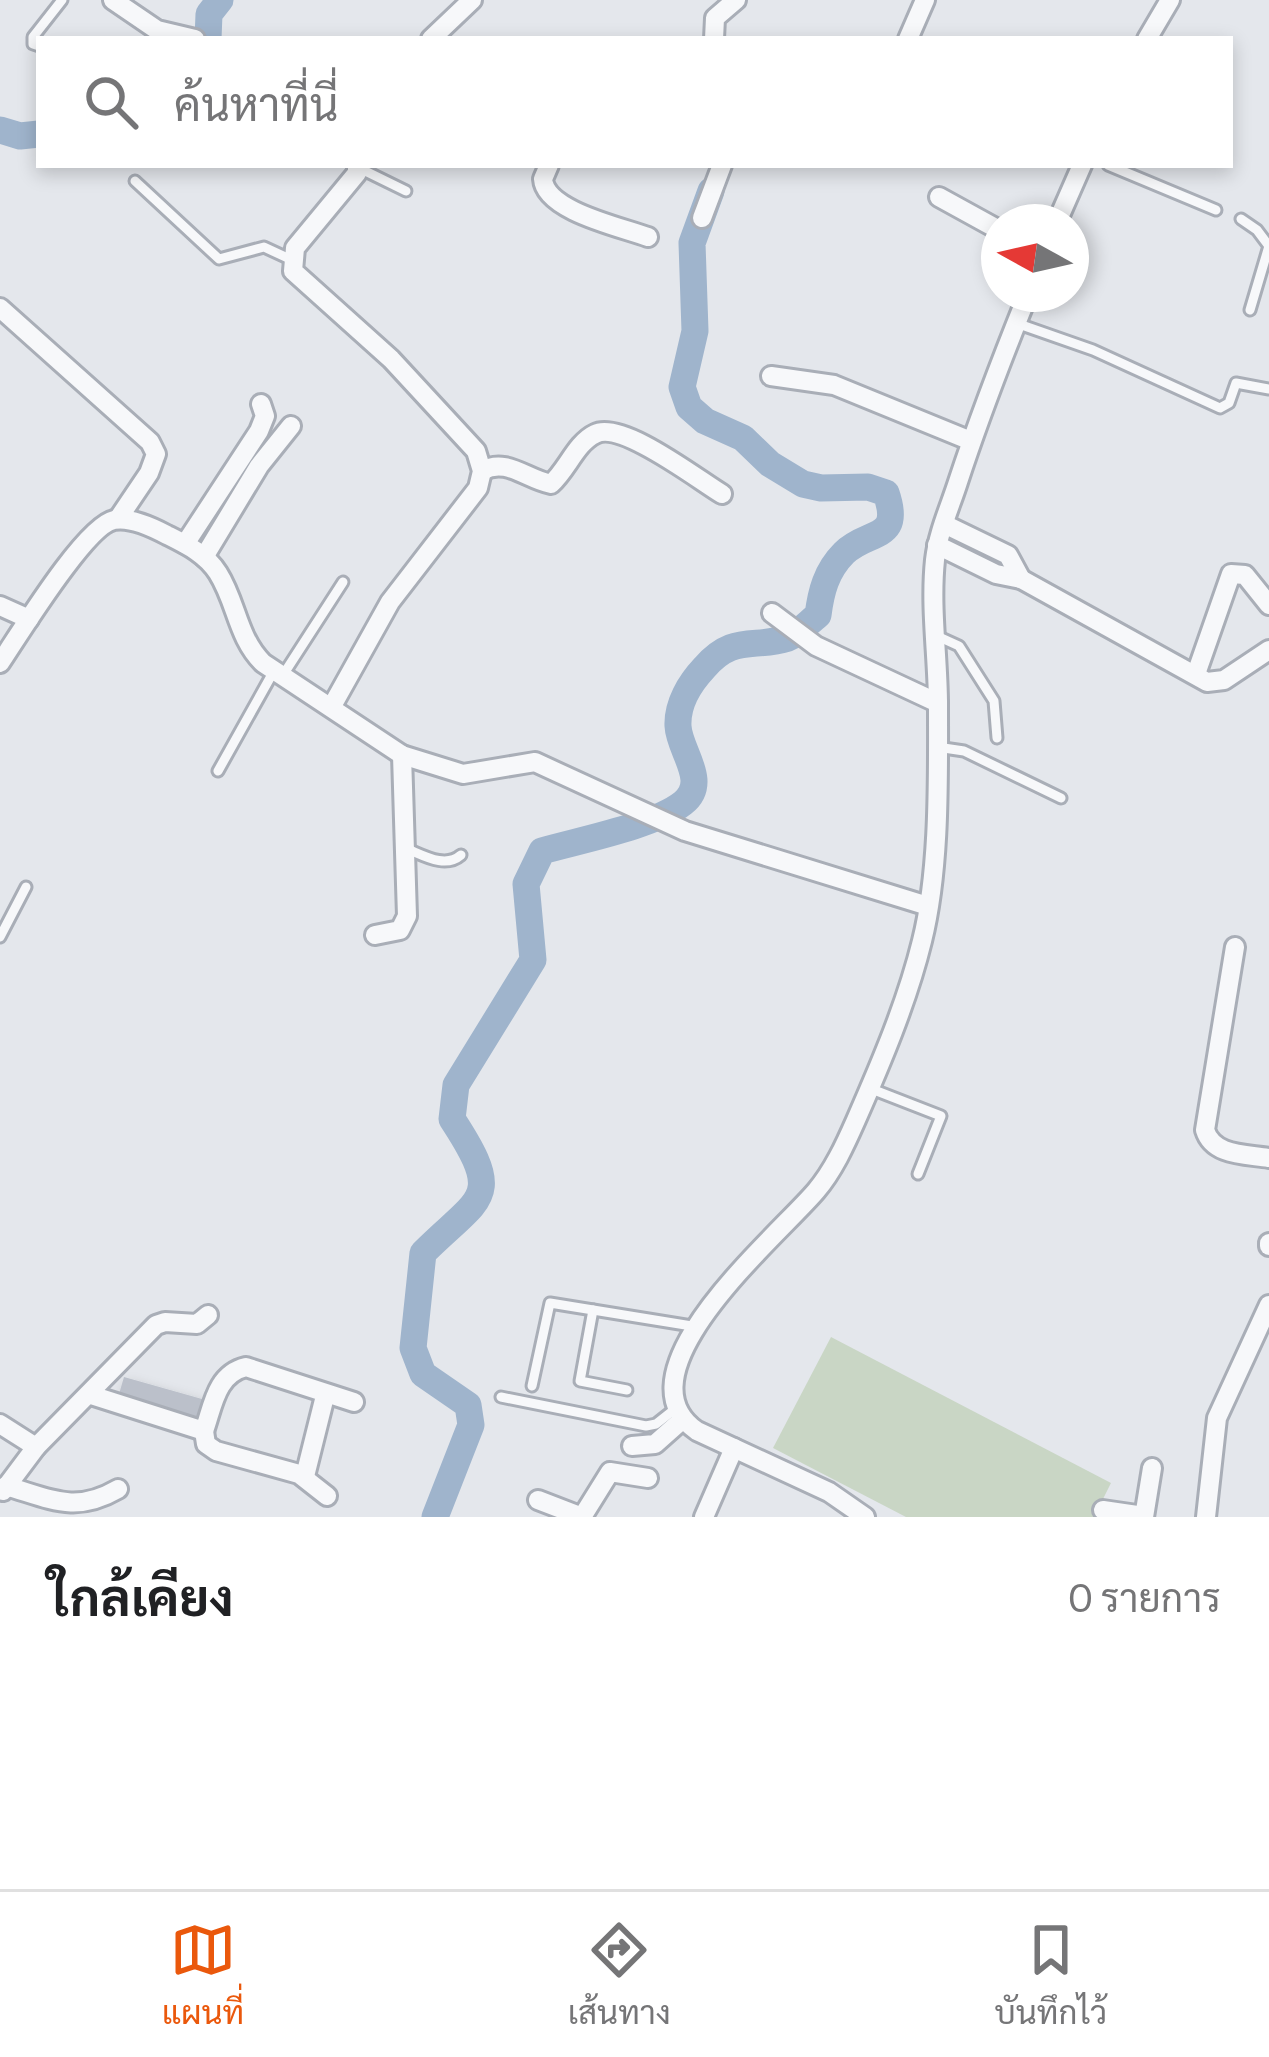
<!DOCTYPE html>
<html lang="th">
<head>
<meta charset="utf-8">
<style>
	:root { --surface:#fff; --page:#f2f2f2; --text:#202124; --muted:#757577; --line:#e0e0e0; --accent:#ea580c }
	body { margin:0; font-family:Commissioner,Sarabun,sans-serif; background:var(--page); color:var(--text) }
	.compass { position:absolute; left:981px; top:204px; width:108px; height:108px; border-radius:50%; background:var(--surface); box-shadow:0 6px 18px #0003; rotate:278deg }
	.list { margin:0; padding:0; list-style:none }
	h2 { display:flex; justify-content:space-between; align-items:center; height:156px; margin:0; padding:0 48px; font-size:51px }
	h2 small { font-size:39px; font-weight:400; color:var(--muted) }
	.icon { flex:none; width:66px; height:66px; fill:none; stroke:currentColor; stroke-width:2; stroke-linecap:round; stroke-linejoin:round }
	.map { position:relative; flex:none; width:1269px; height:1517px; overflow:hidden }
	.search { position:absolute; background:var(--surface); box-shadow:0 6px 18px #0003; left:36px; right:36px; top:36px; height:132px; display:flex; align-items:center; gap:30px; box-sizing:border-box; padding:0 42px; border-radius:0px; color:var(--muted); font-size:45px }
	.sheet { height:372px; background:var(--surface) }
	nav { display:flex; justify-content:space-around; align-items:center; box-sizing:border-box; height:168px; border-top:3px solid var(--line); background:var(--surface); font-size:33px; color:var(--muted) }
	nav a { display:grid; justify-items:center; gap:6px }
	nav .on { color:var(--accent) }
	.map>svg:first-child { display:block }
	.green { fill:#c9d6c5 }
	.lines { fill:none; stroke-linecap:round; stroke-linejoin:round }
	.river { stroke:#9fb4cc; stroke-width:27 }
	.building { fill:#bbc0ca; filter:url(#shadow) }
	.service-casing { stroke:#a9aeb7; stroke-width:15 }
	.minor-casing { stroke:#a9aeb7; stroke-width:24 }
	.service { stroke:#f7f8fa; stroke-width:9 }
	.minor { stroke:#f7f8fa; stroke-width:18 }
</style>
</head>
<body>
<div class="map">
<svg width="1269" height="1517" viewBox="0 0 1269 1517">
	<defs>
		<filter id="shadow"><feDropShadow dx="3.5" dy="6" stdDeviation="6" flood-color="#0004"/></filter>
	</defs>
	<rect width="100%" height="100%" fill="#e4e7ec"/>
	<polygon class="green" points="831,1337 1111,1483 1094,1517 906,1517 773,1448"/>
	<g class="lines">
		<g class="river">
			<polyline points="208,39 209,14 220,0"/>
			<polyline points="0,130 20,136 39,134"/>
			<path d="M435,1517L471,1425L468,1405L423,1374L413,1348L423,1253C481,1195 505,1200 452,1119L456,1085L533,960L526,884L542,851C580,840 654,826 683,803C710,782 679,751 678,726C677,704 690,683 704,668C733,634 753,649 788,638C798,634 809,622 818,615C821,592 826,571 844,553C868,529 903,542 886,493L868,487L821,488L803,484L770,464L743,438L705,421L689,407L682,387L695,331L692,243L711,191"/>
		</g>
	</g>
	<polygon class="building" points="124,1377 209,1401 204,1419 119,1394"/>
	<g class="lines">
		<defs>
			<g id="service">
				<polyline points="39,46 33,44 33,37 62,0"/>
				<polyline points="1108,165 1216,210"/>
				<polyline points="357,167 406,191"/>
				<polyline points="135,181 219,259 264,247 292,260"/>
				<polyline points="1241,219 1257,230 1269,246 1250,310"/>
				<polyline points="1016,323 1093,350 1220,408 1229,403 1236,383 1269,389"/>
				<polyline points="937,636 959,646 994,701 997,738"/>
				<polyline points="283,675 343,582"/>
				<polyline points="937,747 964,751 1061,798"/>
				<polyline points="218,771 275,669"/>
				<path d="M405,848C423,855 445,869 461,855"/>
				<polyline points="0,937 26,887"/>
				<polyline points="869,1088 941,1116 918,1174"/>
				<polyline points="593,1310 580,1381 627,1390"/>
				<polyline points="532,1386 550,1303 698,1327"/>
				<polyline points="501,1397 646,1426 656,1424 675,1409"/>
			</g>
			<g id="minor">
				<polyline points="113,0 157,30 195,39"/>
				<polyline points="431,39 472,0"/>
				<polyline points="714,39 715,18 736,0"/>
				<polyline points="908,39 925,0"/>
				<polyline points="1147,39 1170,0"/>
				<path d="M549,165L543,179C545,211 621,227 648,237"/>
				<polyline points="939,197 999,230"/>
				<polyline points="702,218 722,165"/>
				<polyline points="1057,222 1082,165"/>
				<polyline points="0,308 150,442 156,454 149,473 118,519"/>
				<polyline points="771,376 834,385 971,441"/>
				<path d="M482,471C506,457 526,479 551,484C567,470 576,443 595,434C621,420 697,479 722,494"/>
				<polyline points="944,524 1008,555 1021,579"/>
				<polyline points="185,544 259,431 265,416 261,404"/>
				<polyline points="937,545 996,574 1021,579 1207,682 1224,680 1269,650"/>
				<polyline points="204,557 259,466 291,426"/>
				<polyline points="0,606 29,619"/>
				<polyline points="772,613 816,646 938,703"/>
				<path d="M0,663C19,635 85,526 114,520C131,517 152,527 167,535C187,545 206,554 218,573C237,603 237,637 263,663L402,755L463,774L535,762L685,831L928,906"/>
				<polyline points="1196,674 1231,574 1245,575 1269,605"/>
				<polyline points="332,706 390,602 478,488 482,471 476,451 391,359 293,271 295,248 357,173 357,165"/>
				<polyline points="375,935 400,930 407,916 402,755"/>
				<path d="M1235,947L1205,1130C1213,1156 1245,1154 1269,1158"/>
				<polyline points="1269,1246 1269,1243"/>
				<path d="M91,1395L204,1431C213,1406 216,1374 246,1367L354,1402"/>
				<polyline points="0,1424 36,1447 3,1491"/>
				<polyline points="204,1431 206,1444 216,1451 299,1474 327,1496"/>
				<polyline points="632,1446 655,1444 682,1420"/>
				<polyline points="36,1447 156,1325 165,1322 197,1324 208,1315"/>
				<polyline points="305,1476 324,1400"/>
				<path d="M6,1486C51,1499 75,1514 118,1489"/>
				<polyline points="538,1500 582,1517"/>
				<polyline points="1103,1510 1144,1516"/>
				<polyline points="582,1517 610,1472 648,1478"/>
				<polyline points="704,1517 734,1448"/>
				<path d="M865,1517L829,1492L697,1431C613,1373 778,1236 816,1191C833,1171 845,1145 856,1120C881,1063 907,1002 922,941C940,869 938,779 938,705C938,657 930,608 935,560C938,533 950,507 958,482C979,418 1003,356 1028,294"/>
				<polyline points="1144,1517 1152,1468"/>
				<polyline points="1206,1517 1217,1418 1269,1305"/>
			</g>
		</defs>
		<use href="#service" class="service-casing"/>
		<use href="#minor" class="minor-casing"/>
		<use href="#service" class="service"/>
		<use href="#minor" class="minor"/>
	</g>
</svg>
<svg class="compass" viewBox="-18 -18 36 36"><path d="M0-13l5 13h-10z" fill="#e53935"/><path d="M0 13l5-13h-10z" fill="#757577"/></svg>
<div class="search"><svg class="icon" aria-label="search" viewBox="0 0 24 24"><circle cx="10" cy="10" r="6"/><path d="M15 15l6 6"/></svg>ค้นหาที่นี่</div>
</div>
<section class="sheet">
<h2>ใกล้เคียง<small>0 รายการ</small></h2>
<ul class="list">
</ul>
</section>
<nav>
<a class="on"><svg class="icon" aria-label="map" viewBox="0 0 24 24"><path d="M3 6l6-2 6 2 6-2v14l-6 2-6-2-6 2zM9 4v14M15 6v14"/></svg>แผนที่</a>
<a><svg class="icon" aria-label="directions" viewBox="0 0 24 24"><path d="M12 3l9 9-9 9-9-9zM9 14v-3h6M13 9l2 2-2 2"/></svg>เส้นทาง</a>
<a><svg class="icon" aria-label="saved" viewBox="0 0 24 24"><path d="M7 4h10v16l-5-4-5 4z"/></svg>บันทึกไว้</a>
</nav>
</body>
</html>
